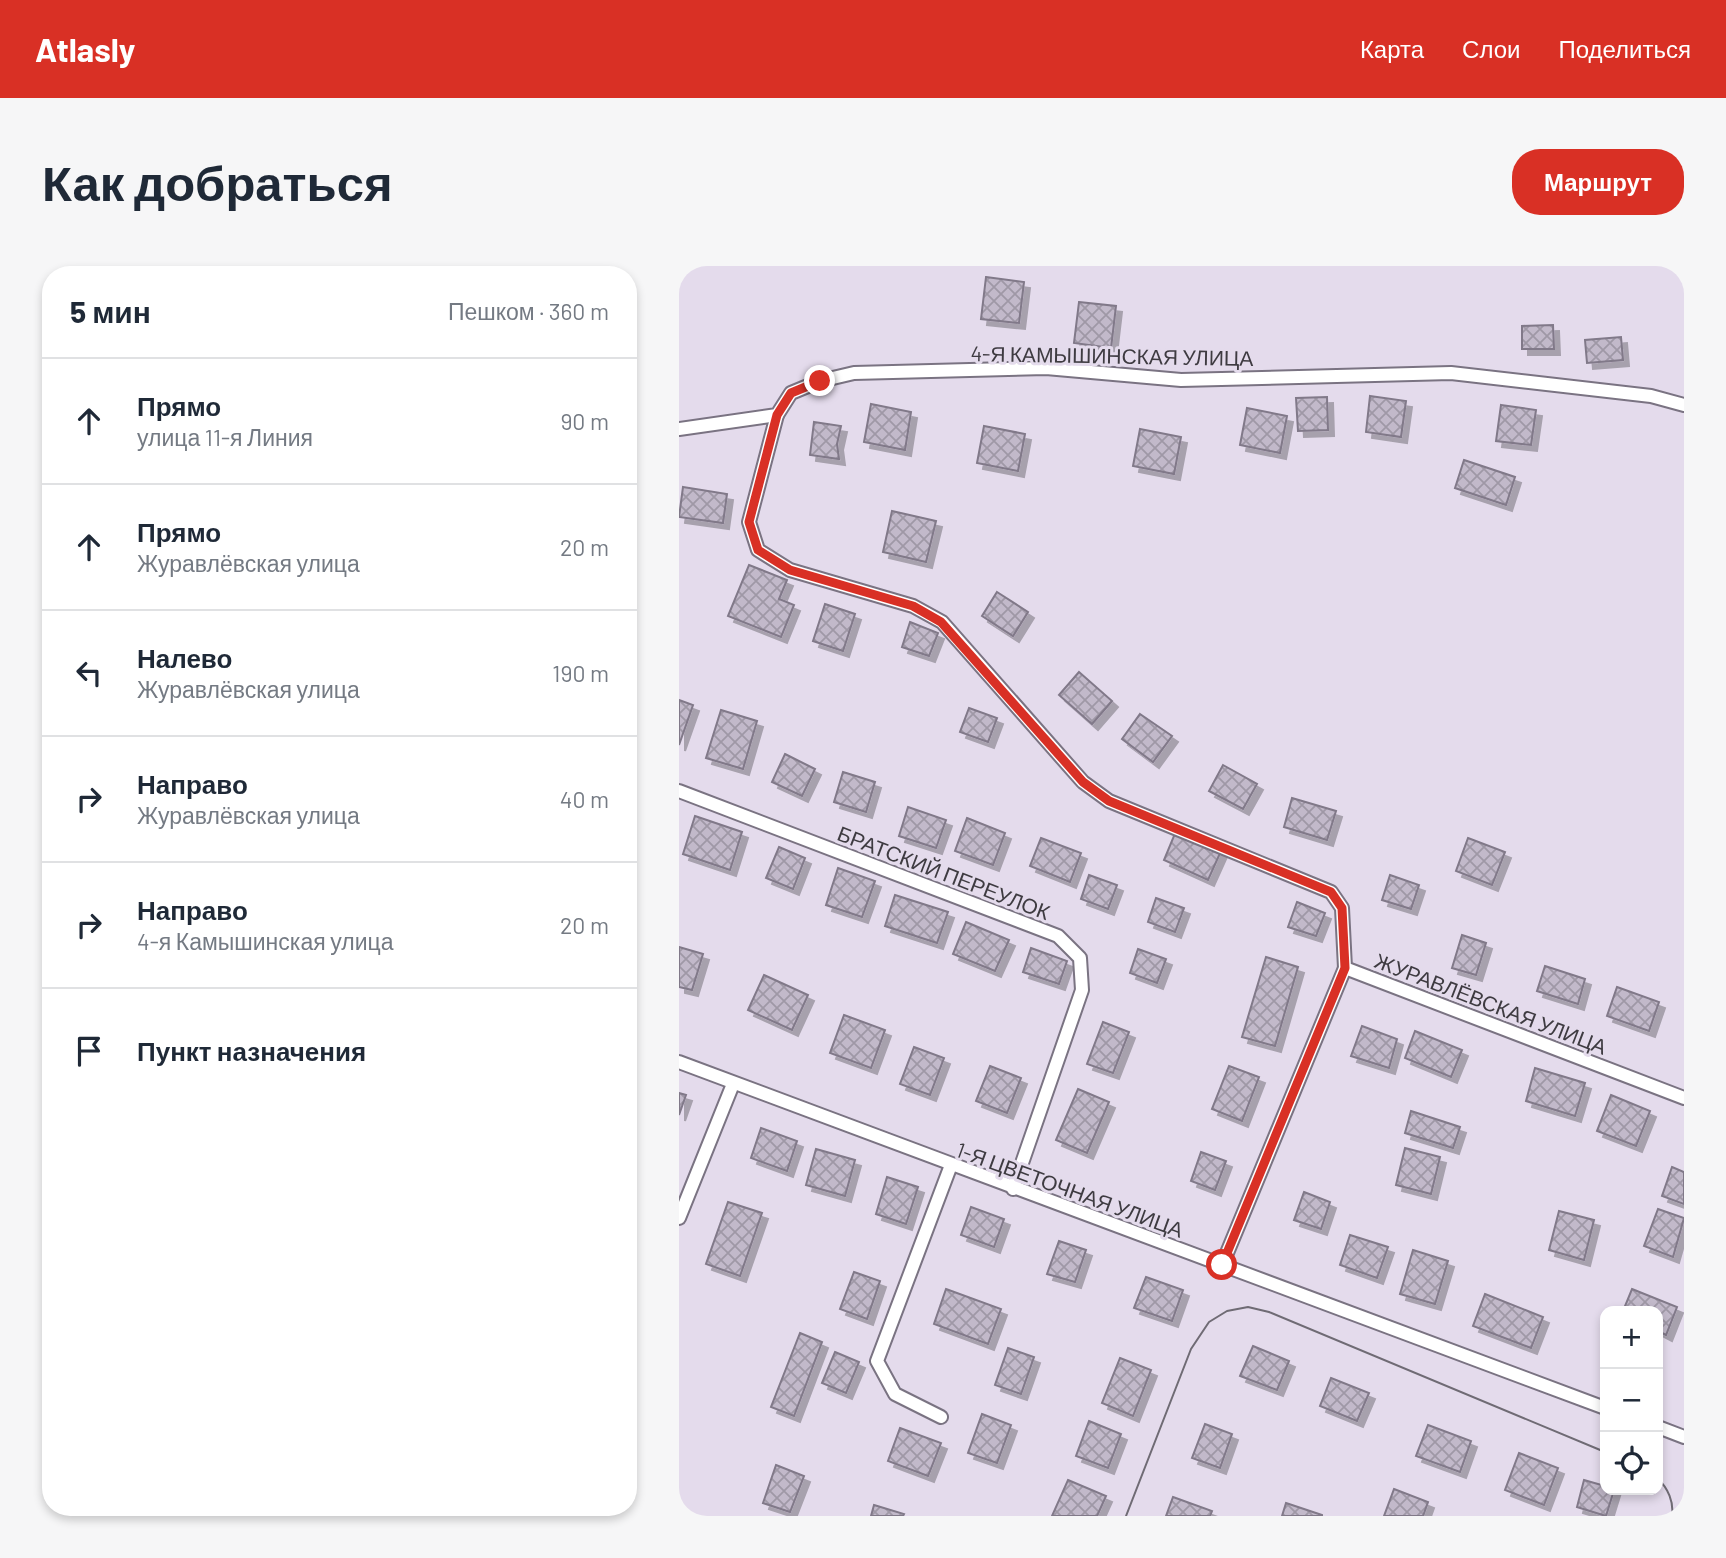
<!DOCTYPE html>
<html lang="ru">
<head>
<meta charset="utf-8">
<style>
	:root { --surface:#fff; --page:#f6f6f7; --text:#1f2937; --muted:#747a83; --line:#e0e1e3; --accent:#d93025 }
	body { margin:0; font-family:Barlow,sans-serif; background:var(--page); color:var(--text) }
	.controls { position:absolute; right:21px; bottom:21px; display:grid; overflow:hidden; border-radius:14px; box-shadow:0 4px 10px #0003 }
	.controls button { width:63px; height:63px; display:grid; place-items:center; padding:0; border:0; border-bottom:2px solid var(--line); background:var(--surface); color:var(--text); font:35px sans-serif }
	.stop { position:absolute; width:21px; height:21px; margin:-16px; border:5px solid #d93025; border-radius:50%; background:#fff }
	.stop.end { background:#d93025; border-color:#fff; box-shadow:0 2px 7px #0008 }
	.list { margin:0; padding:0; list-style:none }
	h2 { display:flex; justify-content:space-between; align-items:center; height:91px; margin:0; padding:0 28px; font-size:30px }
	h2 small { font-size:23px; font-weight:400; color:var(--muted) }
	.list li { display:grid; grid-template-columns:46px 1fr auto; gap:21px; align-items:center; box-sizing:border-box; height:126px; padding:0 28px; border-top:2px solid var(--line) }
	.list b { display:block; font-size:26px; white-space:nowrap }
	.list p { margin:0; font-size:23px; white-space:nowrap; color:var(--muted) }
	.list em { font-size:23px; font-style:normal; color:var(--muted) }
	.icon { flex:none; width:38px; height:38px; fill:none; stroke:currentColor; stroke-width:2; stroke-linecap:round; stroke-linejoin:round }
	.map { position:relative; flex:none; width:1005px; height:1250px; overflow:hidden; border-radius:28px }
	header { display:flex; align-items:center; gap:42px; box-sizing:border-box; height:98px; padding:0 35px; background:var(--accent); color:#fff }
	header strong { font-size:33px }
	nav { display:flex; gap:38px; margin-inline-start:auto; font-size:24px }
	.intro { display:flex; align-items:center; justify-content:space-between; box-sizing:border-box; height:168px; padding:0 42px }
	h1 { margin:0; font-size:49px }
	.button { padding:18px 32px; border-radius:28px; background:var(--accent); color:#fff; font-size:24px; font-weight:700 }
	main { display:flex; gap:42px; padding:0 42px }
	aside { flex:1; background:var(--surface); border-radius:28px; box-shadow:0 4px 10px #0003 }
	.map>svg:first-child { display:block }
	.building { fill:url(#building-cross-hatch); stroke:#817989; stroke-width:2; filter:url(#shadow) }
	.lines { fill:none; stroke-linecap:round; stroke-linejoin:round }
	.service-casing { stroke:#7a7382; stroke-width:16 }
	.service { stroke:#fff; stroke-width:12 }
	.tram { stroke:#6f6b74; stroke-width:2 }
	.route { stroke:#d93025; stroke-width:9 }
	.labels { text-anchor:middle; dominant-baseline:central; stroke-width:6; stroke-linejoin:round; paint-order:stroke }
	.street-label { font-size:21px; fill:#3e3b41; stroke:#e4dbec }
</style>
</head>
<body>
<header>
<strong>Atlasly</strong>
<nav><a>Карта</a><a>Слои</a><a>Поделиться</a></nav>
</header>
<div class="intro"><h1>Как добраться</h1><a class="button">Маршрут</a></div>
<main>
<aside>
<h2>5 мин<small>Пешком · 360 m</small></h2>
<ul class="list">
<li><svg class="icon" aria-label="ahead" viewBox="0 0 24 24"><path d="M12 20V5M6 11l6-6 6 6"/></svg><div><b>Прямо</b><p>улица 11-я Линия</p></div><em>90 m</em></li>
<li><svg class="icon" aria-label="ahead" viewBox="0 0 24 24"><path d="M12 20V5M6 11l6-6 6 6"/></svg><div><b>Прямо</b><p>Журавлёвская улица</p></div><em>20 m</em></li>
<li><svg class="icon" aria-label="left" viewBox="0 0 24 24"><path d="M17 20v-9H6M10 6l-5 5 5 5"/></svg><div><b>Налево</b><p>Журавлёвская улица</p></div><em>190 m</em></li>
<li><svg class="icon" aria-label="right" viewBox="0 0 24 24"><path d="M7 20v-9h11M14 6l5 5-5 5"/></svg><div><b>Направо</b><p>Журавлёвская улица</p></div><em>40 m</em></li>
<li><svg class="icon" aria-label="right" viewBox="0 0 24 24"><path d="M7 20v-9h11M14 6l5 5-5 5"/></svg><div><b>Направо</b><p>4-я Камышинская улица</p></div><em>20 m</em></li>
<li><svg class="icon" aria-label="arrive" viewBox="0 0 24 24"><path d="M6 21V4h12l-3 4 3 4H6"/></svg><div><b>Пункт назначения</b></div></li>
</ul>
</aside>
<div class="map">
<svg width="1005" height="1250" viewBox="0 0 1005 1250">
	<defs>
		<pattern id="building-cross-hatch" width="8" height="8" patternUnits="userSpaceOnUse" patternTransform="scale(1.75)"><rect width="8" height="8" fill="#c2b9ca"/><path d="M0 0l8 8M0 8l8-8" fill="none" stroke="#9f98a6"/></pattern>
		<filter id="shadow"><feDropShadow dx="6" dy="6" stdDeviation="0" flood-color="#0004"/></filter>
	</defs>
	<rect width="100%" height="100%" fill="#e4dbec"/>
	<g class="building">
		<polygon points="307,11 345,16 340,57 302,53"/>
		<polygon points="400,36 437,40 432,82 395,77"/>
		<polygon points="874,59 875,83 843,83 843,60"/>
		<polygon points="942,71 944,94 908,97 906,74"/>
		<polygon points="691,130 727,135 722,171 687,166"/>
		<polygon points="648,131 649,164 619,165 617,132"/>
		<polygon points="192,138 232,146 226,184 185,176"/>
		<polygon points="822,139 857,144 852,179 817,175"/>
		<polygon points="568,142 608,150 601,187 561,179"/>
		<polygon points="135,156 162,160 158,178 160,193 131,189"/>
		<polygon points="305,160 346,168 339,205 298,197"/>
		<polygon points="461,163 502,171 495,208 454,200"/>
		<polygon points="785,194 836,211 827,239 776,222"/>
		<polygon points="4,221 48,228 44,257 0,251"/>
		<polygon points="213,245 257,255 247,296 204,286"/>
		<polygon points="70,299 108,314 100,333 115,339 102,371 49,350"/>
		<polygon points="318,326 349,346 334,370 303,350"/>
		<polygon points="146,338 176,348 164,385 134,375"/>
		<polygon points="231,356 259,367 250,390 223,381"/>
		<polygon points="400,406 433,435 413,458 380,429"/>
		<polygon points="0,434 14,439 0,479"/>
		<polygon points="290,442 318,452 309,476 281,466"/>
		<polygon points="42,444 78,455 64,503 27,492"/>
		<polygon points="461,448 493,470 474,496 443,473"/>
		<polygon points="106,488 136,503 123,530 93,516"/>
		<polygon points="544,499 578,518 564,543 530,525"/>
		<polygon points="164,506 196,516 187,546 155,536"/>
		<polygon points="613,532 657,545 648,574 605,561"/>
		<polygon points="229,541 267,554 257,582 220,570"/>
		<polygon points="16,550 63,566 51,604 4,588"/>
		<polygon points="288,552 326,567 314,599 276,585"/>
		<polygon points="497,565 542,585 529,614 485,594"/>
		<polygon points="362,572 402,587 391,616 351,600"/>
		<polygon points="789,572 826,586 813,619 777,605"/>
		<polygon points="100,581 126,592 114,623 87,612"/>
		<polygon points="159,602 196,615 183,651 147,639"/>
		<polygon points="410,609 438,619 429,643 402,633"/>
		<polygon points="711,609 740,619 732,643 703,634"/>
		<polygon points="216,629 269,646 258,677 206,660"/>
		<polygon points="477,632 505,642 496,666 469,656"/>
		<polygon points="618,636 646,647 637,670 609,661"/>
		<polygon points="287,656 330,674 316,705 274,688"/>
		<polygon points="783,669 807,677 797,709 773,702"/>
		<polygon points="0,681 24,688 13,724 0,721"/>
		<polygon points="352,682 388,695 380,718 344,706"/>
		<polygon points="459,683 487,693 478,717 451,707"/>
		<polygon points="587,691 619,701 596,780 563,771"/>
		<polygon points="866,700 906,713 899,738 858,725"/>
		<polygon points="85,709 129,729 113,764 69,744"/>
		<polygon points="938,721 980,736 970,765 928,750"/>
		<polygon points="165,749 206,764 192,802 151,787"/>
		<polygon points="424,756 450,766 434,807 408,798"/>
		<polygon points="683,760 718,773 710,802 672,790"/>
		<polygon points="736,765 783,784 772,811 726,792"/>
		<polygon points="235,781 265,792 251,829 221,818"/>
		<polygon points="311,800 342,812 328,847 297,835"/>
		<polygon points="550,800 580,811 563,855 533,843"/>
		<polygon points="856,802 906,817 896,850 847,835"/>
		<polygon points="399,823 430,836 408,887 377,874"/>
		<polygon points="0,827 7,829 0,849"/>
		<polygon points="932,829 971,845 957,880 918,865"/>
		<polygon points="732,845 781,861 774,882 726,867"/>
		<polygon points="82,862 118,875 108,905 72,892"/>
		<polygon points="726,882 761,891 752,928 717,919"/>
		<polygon points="137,883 176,894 166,930 127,919"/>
		<polygon points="522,886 547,895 536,924 512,915"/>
		<polygon points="993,901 1005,906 1005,938 983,930"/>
		<polygon points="208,911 239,921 227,958 197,948"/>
		<polygon points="625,926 651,936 642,963 615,954"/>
		<polygon points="49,936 83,947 61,1010 27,998"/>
		<polygon points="292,941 325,953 315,981 282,969"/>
		<polygon points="979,943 1005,952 994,991 965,980"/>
		<polygon points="880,945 915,954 905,994 870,984"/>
		<polygon points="671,969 709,981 698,1012 661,999"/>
		<polygon points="380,975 407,984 396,1016 368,1008"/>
		<polygon points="734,984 769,995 756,1038 721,1028"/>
		<polygon points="175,1006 201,1015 188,1053 161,1043"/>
		<polygon points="467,1011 504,1024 493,1055 455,1042"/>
		<polygon points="267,1023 322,1043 309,1078 255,1058"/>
		<polygon points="953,1023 998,1041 987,1069 979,1065 979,1045 944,1045"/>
		<polygon points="806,1028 864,1051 852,1082 794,1060"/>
		<polygon points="121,1067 143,1076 115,1150 92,1141"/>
		<polygon points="574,1080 610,1095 598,1124 561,1110"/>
		<polygon points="329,1082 355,1091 342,1128 316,1119"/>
		<polygon points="156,1086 180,1096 167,1127 143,1117"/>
		<polygon points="441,1092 472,1104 454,1150 423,1137"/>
		<polygon points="652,1112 690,1127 678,1155 641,1140"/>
		<polygon points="303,1148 332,1159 318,1197 289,1187"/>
		<polygon points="410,1155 442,1168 429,1202 397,1190"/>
		<polygon points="526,1158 553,1168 541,1202 513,1192"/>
		<polygon points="749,1159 792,1175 781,1206 737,1190"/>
		<polygon points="221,1162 262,1177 249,1210 209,1195"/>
		<polygon points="840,1187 879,1202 865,1239 826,1224"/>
		<polygon points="97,1199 125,1210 111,1246 84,1237"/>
		<polygon points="389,1214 427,1230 418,1250 373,1250"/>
		<polygon points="905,1214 926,1220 926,1224 935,1224 927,1250 898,1241"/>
		<polygon points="715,1223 749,1236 744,1250 705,1250"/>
		<polygon points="494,1231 533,1245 531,1250 487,1250"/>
		<polygon points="607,1237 643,1249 643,1250 603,1250"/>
		<polygon points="195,1239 225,1248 224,1250 192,1250"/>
	</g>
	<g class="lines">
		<defs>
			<g id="service">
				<polyline points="98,149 70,256 79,284 111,304 234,340 263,356 404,516 430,535 652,626 663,642 666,702 1005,832"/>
				<polyline points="0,163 98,149 112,127 141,115 175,107 367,102 502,114 772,107 972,130 1005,139"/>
				<polyline points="0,525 379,670 401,692 403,724 334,923"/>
				<polyline points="0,796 926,1142"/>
				<polyline points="0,952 54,818"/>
				<polyline points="543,999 666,702"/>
				<polyline points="262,1151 216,1128 198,1095 272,899"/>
				<polyline points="979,1161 1005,1171"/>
				<polyline points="1005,1250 1005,1249"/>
			</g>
		</defs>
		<use href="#service" class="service-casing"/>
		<use href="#service" class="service"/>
		<g class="tram">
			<path d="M979,1213C989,1222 995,1236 993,1250"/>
			<polyline points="447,1250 512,1083 530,1056 548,1045 569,1041 590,1046 926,1186"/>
		</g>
	</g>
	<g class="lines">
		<polyline class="route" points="141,115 112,127 98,149 70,256 79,284 111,304 234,340 262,356 404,516 430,535 652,626 663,642 666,702 543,999"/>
	</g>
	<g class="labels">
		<g class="street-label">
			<text transform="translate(433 89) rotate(1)">4-Я КАМЫШИНСКАЯ УЛИЦА</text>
			<text transform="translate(265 606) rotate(21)">БРАТСКИЙ ПЕРЕУЛОК</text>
			<text transform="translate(812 737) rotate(21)">ЖУРАВЛЁВСКАЯ УЛИЦА</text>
			<text transform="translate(391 923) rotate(20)">1-Я ЦВЕТОЧНАЯ УЛИЦА</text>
		</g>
	</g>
</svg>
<div class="controls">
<button>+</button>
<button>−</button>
<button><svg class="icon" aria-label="locate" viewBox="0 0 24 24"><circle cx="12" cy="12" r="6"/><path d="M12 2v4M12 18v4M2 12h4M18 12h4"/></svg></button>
</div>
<div class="stop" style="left:543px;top:999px"></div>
<div class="stop end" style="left:141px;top:115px"></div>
</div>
</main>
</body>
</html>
